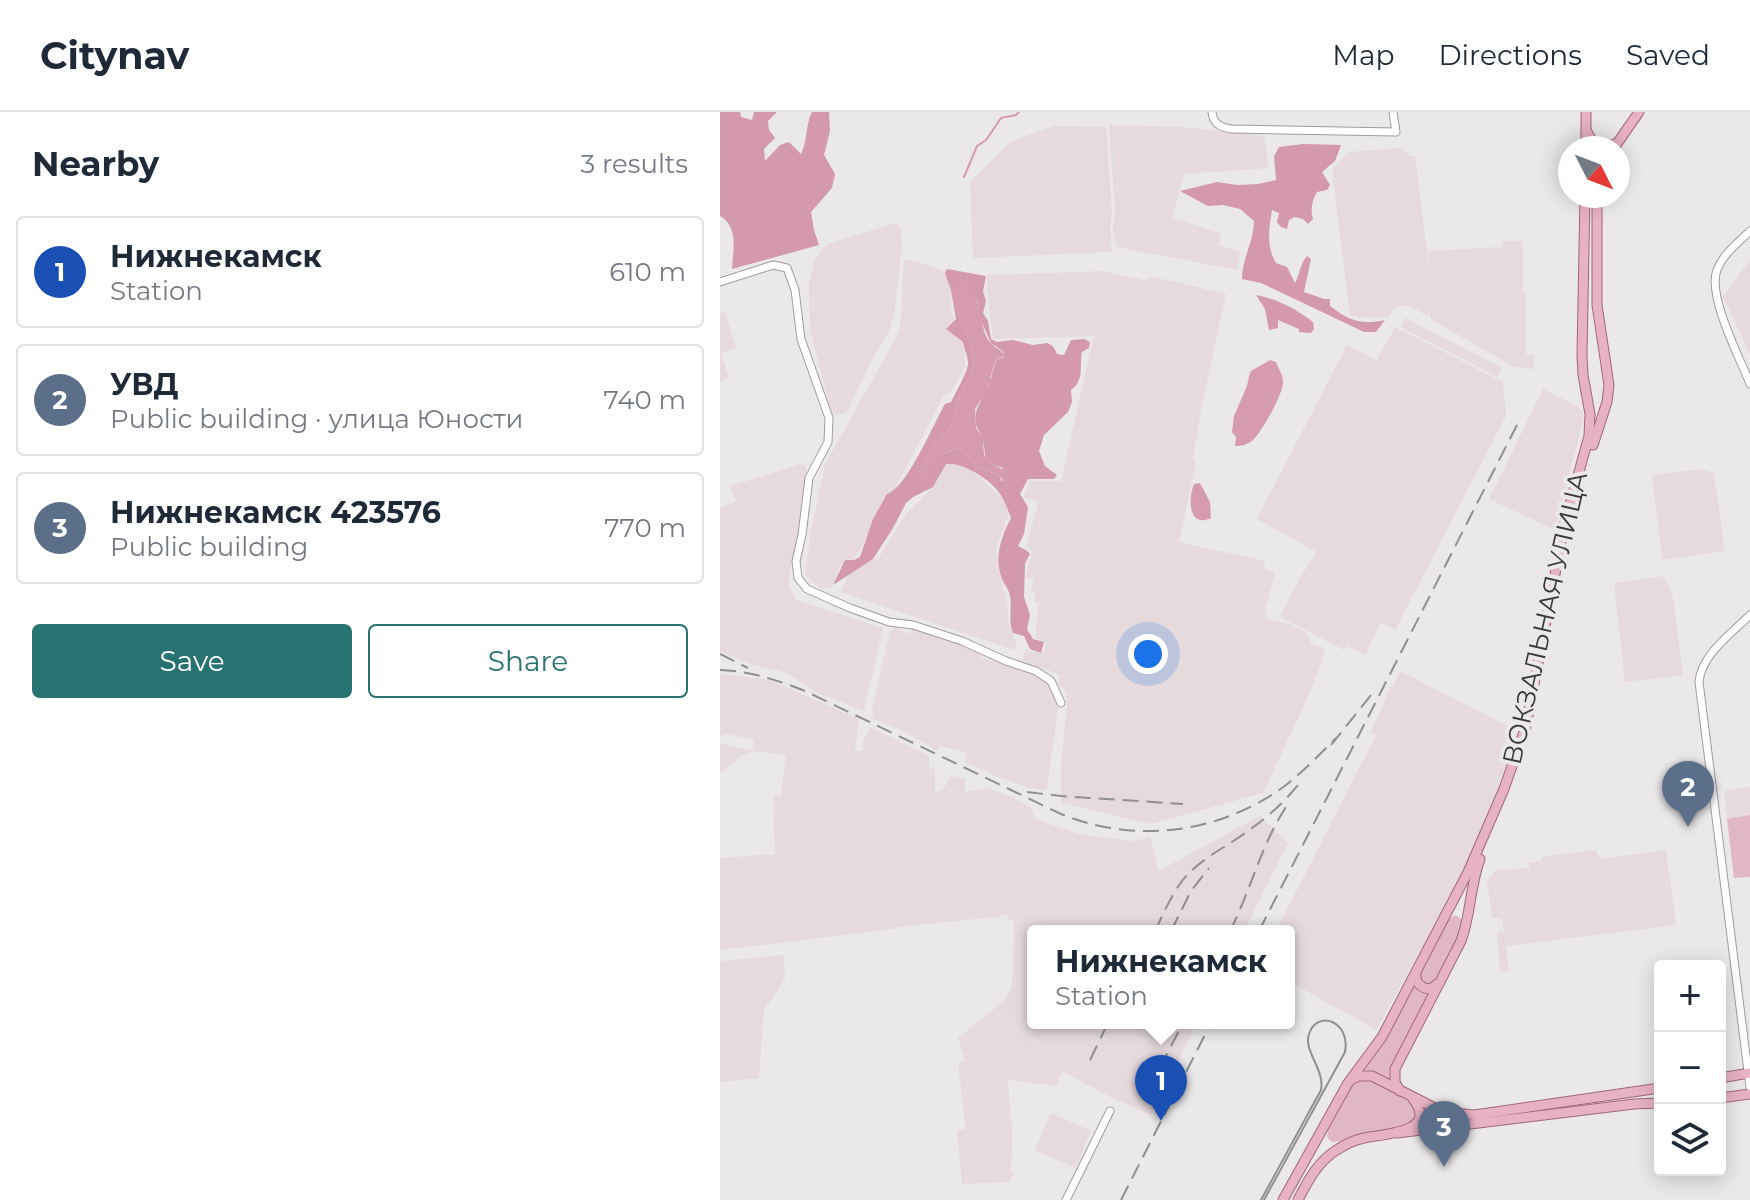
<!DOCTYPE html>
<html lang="en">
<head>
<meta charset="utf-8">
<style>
	:root { --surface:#fff; --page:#f2f2f3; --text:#1f2937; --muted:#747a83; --line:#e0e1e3; --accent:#287271 }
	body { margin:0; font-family:Montserrat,sans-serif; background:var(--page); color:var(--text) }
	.controls { position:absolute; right:24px; bottom:24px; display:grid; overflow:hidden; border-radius:8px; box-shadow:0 4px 20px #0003 }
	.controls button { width:72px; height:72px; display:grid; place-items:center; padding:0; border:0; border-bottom:2px solid var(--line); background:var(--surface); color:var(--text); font:40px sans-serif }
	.compass { position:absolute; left:838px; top:24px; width:72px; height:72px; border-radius:50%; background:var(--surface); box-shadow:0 4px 20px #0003; rotate:132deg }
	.you { position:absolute; left:428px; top:542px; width:28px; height:28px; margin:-20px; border:6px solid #fff; border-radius:50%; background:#1a73e8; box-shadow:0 0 0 12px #1a73e833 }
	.badge { display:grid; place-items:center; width:52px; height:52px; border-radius:50%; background:var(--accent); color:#fff; font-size:26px; font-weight:700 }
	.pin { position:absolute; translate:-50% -66px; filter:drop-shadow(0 2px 4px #0008) }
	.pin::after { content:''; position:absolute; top:42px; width:28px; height:24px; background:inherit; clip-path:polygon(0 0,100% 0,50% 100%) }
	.popup { position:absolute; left:307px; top:813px; width:268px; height:104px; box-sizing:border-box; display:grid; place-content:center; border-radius:8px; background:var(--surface); filter:drop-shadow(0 2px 6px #0005); font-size:26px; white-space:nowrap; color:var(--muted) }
	.popup b { font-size:30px; color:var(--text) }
	.popup::after { content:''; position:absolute; left:50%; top:100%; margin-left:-16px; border:16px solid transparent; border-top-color:var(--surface) }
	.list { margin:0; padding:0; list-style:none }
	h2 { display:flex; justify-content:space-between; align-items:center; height:104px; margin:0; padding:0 32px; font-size:34px }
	h2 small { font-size:26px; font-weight:400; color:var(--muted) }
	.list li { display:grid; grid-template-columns:52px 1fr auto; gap:24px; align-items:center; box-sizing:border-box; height:112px; margin:0 16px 16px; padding:0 16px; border:2px solid var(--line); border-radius:8px }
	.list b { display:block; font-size:30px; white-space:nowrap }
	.list p { margin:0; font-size:26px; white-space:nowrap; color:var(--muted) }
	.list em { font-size:26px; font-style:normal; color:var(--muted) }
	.actions { display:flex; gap:16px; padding:24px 32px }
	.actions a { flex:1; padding:18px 0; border:2px solid var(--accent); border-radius:8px; text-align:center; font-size:28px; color:var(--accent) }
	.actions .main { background:var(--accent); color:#fff }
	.icon { flex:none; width:44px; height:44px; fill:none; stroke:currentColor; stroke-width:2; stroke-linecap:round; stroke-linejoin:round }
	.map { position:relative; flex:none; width:1030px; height:1088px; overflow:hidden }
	header { display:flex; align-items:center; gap:48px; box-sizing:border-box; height:112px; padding:0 40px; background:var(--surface); border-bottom:2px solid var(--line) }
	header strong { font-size:38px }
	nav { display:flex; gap:44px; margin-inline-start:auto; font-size:28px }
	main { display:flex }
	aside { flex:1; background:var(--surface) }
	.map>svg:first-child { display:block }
	.built { fill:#e6dadd }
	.green { fill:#e0b7c3 }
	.forest { fill:#d499ab; fill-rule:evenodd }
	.water { fill:#d79bae }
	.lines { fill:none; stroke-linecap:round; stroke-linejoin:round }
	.stream { stroke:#d79bae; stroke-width:2 }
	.minor-casing { stroke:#9f9b9c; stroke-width:9 }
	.major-casing { stroke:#a0667a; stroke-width:11 }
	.minor { stroke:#fff; stroke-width:7 }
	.major { stroke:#e7b2c4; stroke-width:9 }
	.tram { stroke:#908e8f; stroke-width:2 }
	.rail { stroke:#908e8f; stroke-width:2; stroke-dasharray:16 8; stroke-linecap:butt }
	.labels { text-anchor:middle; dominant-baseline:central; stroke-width:8; stroke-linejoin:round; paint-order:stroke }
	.street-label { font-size:26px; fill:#3a3839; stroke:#ebe8e9 }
</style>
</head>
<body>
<header>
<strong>Citynav</strong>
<nav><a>Map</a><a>Directions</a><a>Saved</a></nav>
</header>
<main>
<aside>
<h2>Nearby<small>3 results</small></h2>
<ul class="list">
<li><span class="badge" style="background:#1a4fb4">1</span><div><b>Нижнекамск</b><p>Station</p></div><em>610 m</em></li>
<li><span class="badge" style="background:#5c6f8a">2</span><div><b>УВД</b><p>Public building · улица Юности</p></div><em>740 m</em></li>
<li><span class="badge" style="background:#5c6f8a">3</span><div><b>Нижнекамск 423576</b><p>Public building</p></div><em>770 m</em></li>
</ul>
<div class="actions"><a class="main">Save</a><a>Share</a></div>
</aside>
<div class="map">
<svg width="1030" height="1088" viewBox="0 0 1030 1088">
	<rect width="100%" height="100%" fill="#ebe8e9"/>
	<g class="built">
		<polygon points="389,13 463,15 544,24 549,56 464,62 452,106 500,121 499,133 521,140 517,158 397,135 393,118 395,98"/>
		<polygon points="334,14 386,15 392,100 390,113 392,140 253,146 250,70 290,30"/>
		<polygon points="681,36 690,44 695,44 710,165 708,139 781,135 783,129 803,129 803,179 806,180 806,242 814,243 814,257 794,255 712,208 709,201 709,198 708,198 708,203 704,202 691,195 680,193 673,198 668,206 630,204 612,57 629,40"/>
		<polygon points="175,111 181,116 182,134 175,196 169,219 149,254 127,300 117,303 112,302 90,218 89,172 95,147 108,132"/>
		<polygon points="184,148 195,149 229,161 232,179 231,195 234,208 245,240 245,256 231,280 224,283 173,380 164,385 142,434 133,448 121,452 111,476 101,477 85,462 90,425 105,352 180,219"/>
		<polygon points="1030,148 1030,243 1003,184"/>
		<polygon points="384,159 427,169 428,166 434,165 506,182 482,294 473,346 476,351 459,430 545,449 544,456 555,462 545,496 547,507 571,512 572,515 585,519 592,532 605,537 602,550 587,587 543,681 431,712 341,691 341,655 347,592 346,579 338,572 340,563 302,548 306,537 323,542 326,530 315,526 319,491 314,490 316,481 311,479 314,467 306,466 312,439 308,438 307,433 318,390 304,385 309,369 341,369 373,227 377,224 273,227 267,176 267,163"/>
		<polygon points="5,200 16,236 1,241 9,266 0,269 0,201"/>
		<polygon points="685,206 782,256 777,265 681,215"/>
		<polygon points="675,215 783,270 786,304 675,518 661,511 645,543 627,534 624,538 560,505 581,464 597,440 537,407 627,233 657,248"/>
		<polygon points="823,277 857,294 862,298 864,306 835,418 769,387"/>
		<polygon points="240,347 291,395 276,437 281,453 279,459 288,498 288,511 297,533 294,538 121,480 129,459 159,445 187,401 213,375 223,351"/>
		<polygon points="84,351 88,364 80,417 70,458 69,474 76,488 163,516 144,599 95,580 67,561 30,552 0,539 0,396 16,389 10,374"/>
		<polygon points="981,357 994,361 1005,439 942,448 932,363"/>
		<polygon points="944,464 953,486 963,563 905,570 894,471"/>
		<polygon points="175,516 190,522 192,517 258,539 262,546 312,560 330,571 338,596 327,676 323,678 309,676 278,665 245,650 246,641 221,634 217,639 184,619 150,606 153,603 152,597 170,519"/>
		<polygon points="680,559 796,618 793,634 781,667 777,682 748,748 722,800 656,918 569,869 569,819 556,819 656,623 651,621 654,612 662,597 669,576 673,574"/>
		<polygon points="0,563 12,563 50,568 139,607 135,639 142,639 144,627 150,615 206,642 209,645 209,656 215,657 215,681 222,678 232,664 245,667 245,680 267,676 292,685 311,696 315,707 363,723 414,729 430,725 439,759 541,703 543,708 568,731 524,819 313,819 313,911 477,911 431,1003 392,986 342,959 337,974 288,968 292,1021 291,1058 294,1062 289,1070 242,1072 237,1018 246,1017 238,952 245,948 238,926 285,888 292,875 294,813 293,808 289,808 288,802 276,805 177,815 173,817 0,838 0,746 55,742 53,684 61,684 66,643 34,639 22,643 0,662 0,631 33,639 34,627 4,622 0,625"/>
		<polygon points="1030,675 1030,703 1007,707 1004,679"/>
		<polygon points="875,738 880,747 946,738 956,813 786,834 789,860 780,860 777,820 784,819 782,806 772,806 767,769 776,758 809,756 809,751 821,749 821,745"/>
		<polygon points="64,843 65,867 44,898 39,966 0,970 0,849"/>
		<polygon points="331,1001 371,1019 355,1056 315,1038"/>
	</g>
	<g class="green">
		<polygon points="1030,703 1030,765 1014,766 1007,707"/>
		<path d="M735,803C740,806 742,806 742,813C743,824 722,859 716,870L706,872L700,867V860L728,807Z"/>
		<polygon points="693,871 710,881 671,959 671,969 652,959 641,958 658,938"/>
		<path d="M641,968C655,968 709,990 692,1010C683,1020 650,1018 637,1023C628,1025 622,1030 612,1030L607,1025L608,1017L631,975Z"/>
	</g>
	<g class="forest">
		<path d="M0,0H20L21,5L32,8L34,0H57L48,9L49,18L55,26L44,37L45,49L60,33L69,30L81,42C88,28 85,14 92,0H109L110,19L104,43L115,62L112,76L91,100L94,118L99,133L12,157C13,139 19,115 0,104Z"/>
		<path d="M583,32L621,33L615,49L602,60L610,73L607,78L597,80C592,88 590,98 593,107L588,112L583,107L575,105L569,108L567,117L561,115L557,110L559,101L552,98C549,116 546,135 556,151L567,155L575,171C580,162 580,152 587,144L591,147L584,180L604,187H610V194C630,209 640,213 665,208L656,220H644L541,171L522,167C522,147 534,129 534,109L520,97L503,93L488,94L460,79L497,70L517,73L538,72L556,68L554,44L559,35Z"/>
		<path d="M227,157L266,164L263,179L266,189L263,201L268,209L271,227L277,230L293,228L313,233L327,231L333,234L337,242L344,243L351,228L364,227L370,230L369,236L362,240C359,254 365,268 351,278L352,290L348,300L324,323L319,339L325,354L337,363L334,367H308L300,382L308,395L304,422L298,434L306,438L310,442L305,451L304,485L310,503L307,517L313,527L324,530L321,541L310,537L304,524L293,521C288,509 292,498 290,484C289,477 285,474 282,467C274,446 281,425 291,406C288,398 285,389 280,382C271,368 243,350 226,352L213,375L193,385L186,391L173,416L153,447L113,473L125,448H134L140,445L153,407L167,382C187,376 214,311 225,292L231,290C235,282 249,257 248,251C248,244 244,237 243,230L226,217L236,207L231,178L225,161ZM251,181L258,191L259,204L271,231L284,240V245L277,247C273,254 272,263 270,271C265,286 253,294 256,312C257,318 262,322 263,328C267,347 261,349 283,356L284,368L282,369L279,363L257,356L241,336C217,339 210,355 196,372L209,339L233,312L237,289L254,255L252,237L241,209L236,192Z"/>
		<path d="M536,183C557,187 576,197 593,210L594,217L591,221L579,220V217L558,208V216L549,218L545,197Z"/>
	</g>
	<g class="water">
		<path d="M234,171H248C250,178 253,182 256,188C263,201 260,219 271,231C275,236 281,238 286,243C283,245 281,245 278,246C273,249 273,260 270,266L274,269L268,274L269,283L260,289L255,297L256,316L263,326L264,343L272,352L286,359L285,368L289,376L279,363L257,356L241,336C208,340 218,362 195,373L209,339L233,312L237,289L254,255L252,237L241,209L236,192Z"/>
		<path d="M550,248L556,250C558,256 563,263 563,269C564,281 542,319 533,328C527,333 521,334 515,334L516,325L512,320L514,304L527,274L529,264L531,259Z"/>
		<path d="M480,371L490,390L491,406C468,417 468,386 474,372Z"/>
	</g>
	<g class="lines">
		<polyline class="stream" points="244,65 257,34 266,28 281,6 296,3 299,0"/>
		<defs>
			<g id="minor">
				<path d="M492,0C493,12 501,16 512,17L676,20L673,0"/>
				<path d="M1030,119C1019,130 1003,142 997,158C987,184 1020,246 1030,272"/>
				<polyline points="0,170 53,153 67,156 75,178 81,227 109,306 108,330 89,366 82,423 76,449 78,466 87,477 130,496 169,510 193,513 242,529 286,549 316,559 331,569 341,591"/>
				<path d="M1030,503C1012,521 981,543 979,570L1030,975"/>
				<polyline points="346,1088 390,999"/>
			</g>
			<g id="major">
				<path d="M866,18C874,34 879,39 897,31"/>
				<polyline points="866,36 866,0"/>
				<polyline points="894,36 919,0"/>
				<polyline points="873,333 887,290 889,273 877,193 877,84"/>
				<path d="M696,862C695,871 702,877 711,877L717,872"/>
				<polyline points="1000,966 1030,961"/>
				<polyline points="631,968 638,964 652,964 713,995 733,1001 754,1003 940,976"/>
				<path d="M680,979L675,970V957L741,829C751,803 750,773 760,747"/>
				<polyline points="1000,986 1030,982"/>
				<polyline points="677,1021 914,992 940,991"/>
				<polyline points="563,1088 628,971 662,925 748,760 784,677 806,614 845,410 869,324 870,302 863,263 862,243 865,84"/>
				<path d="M578,1088C588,1069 597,1051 615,1039C624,1033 634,1028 644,1026C662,1022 720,1021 693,987"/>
			</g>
		</defs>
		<use href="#minor" class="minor-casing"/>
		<use href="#major" class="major-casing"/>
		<use href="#minor" class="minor"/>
		<use href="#major" class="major"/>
		<path class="tram" d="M541,1088L601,978C605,957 583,939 589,922C597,897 631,909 625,940L544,1088"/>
		<g class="rail">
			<polyline points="0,542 28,556"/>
			<path d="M0,558C30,559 57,568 85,579L341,702C415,732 497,722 562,676C582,661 599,643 616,626"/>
			<polyline points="611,633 651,583"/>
			<polyline points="307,680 341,684 463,692"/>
			<path d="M435,819C443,802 451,784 462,769C480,746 509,734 532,716C549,704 565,689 578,673"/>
			<polyline points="451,819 471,779 489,756"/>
			<path d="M510,819C531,778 540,735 566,695"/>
			<polyline points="539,819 797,313"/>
			<polyline points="370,948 388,911"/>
			<polyline points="429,977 463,911"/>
			<polyline points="401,1088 491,911"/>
		</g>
	</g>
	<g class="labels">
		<g class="street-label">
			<text transform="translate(825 506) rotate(-77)">ВОКЗАЛЬНАЯ УЛИЦА</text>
		</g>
	</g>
</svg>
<div class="controls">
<button>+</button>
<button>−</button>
<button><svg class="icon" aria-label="layers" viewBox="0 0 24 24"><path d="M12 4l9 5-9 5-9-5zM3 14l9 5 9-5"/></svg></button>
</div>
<svg class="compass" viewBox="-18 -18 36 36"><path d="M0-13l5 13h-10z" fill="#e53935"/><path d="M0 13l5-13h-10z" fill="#747a83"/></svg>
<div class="you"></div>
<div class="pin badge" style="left:441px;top:1009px;background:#1a4fb4">1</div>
<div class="popup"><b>Нижнекамск</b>Station</div>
<div class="pin badge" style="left:968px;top:715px;background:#5c6f8a">2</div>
<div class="pin badge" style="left:724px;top:1055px;background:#5c6f8a">3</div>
</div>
</main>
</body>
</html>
